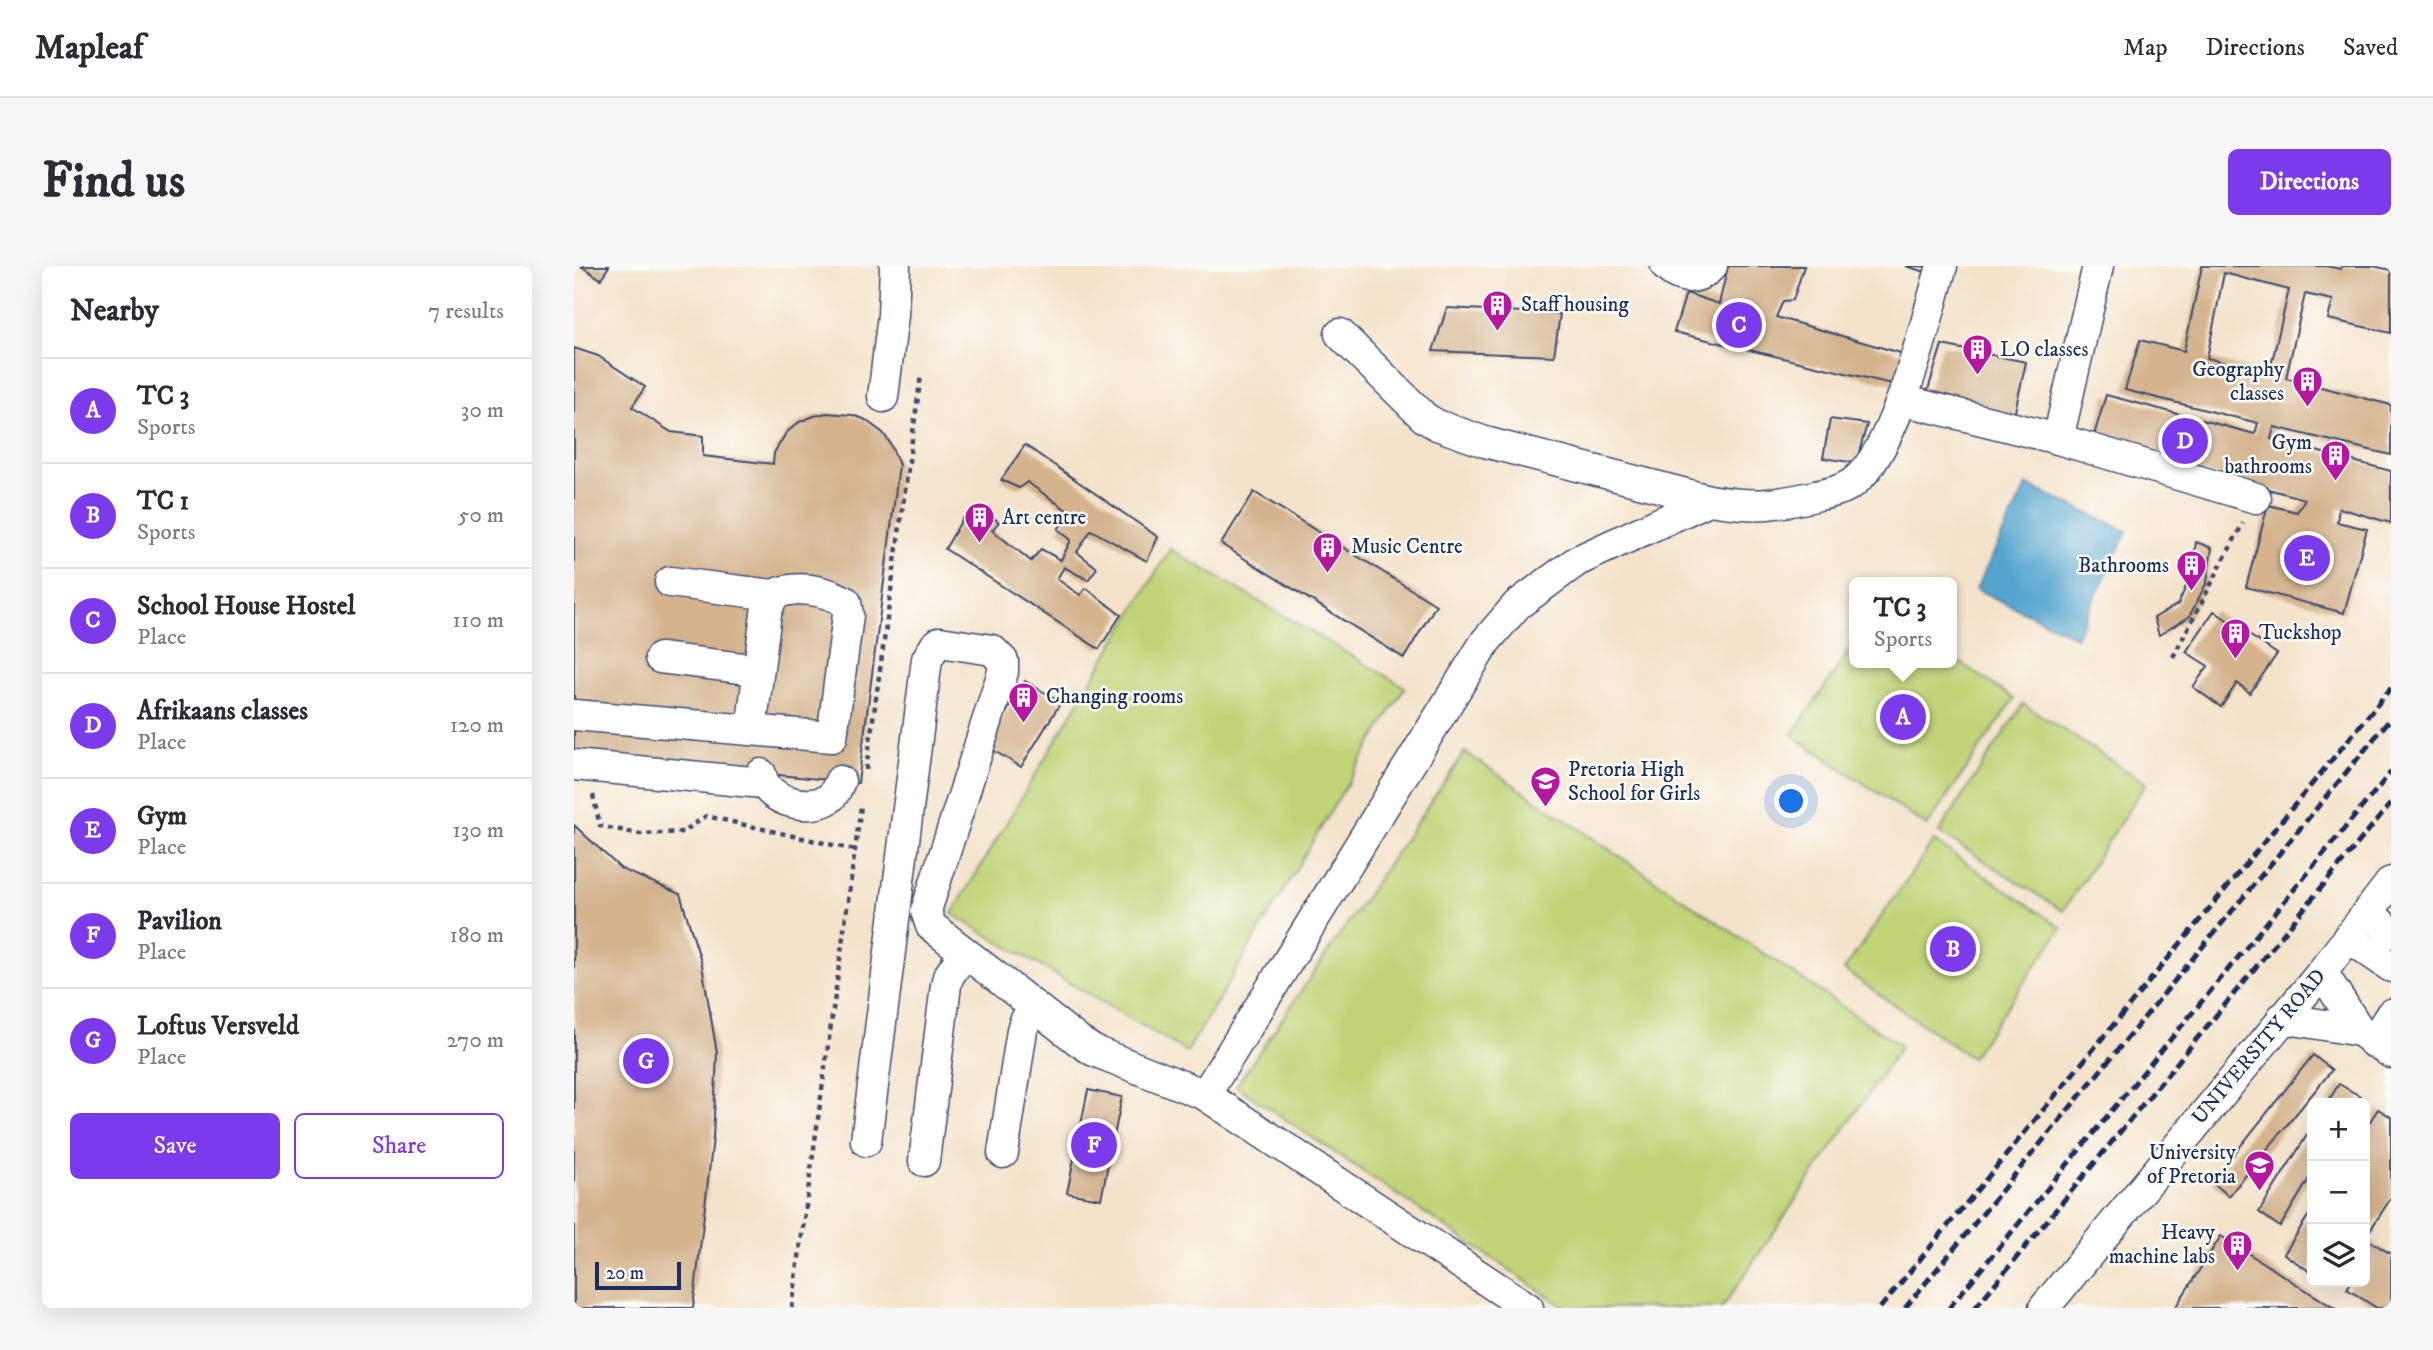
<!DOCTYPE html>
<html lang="en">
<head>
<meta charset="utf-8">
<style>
	:root { --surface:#fff; --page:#f7f7f7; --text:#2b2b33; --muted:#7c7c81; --line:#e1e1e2; --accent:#7c3aed }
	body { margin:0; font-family:"IM FELL DW Pica",serif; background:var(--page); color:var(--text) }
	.controls { position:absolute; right:21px; bottom:21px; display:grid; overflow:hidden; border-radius:10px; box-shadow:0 7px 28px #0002 }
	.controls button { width:63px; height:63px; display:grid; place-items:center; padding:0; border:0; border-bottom:2px solid var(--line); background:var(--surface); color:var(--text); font:35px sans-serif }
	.scale { position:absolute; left:21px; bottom:18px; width:86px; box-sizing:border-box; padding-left:7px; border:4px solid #1b2f5e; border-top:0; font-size:19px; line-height:24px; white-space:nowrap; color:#1b2f5e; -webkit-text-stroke:5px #fdfcf7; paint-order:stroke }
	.you { position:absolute; left:1218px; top:536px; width:24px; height:24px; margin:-18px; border:5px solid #fff; border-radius:50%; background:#1a73e8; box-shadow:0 0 0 10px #1a73e833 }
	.badge { display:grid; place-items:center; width:46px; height:46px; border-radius:50%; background:var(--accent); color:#fff; font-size:23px; font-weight:700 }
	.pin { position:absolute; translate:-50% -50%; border:4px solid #fff; box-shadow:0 2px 7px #0006 }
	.popup { position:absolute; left:1275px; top:311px; width:108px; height:91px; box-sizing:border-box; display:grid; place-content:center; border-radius:10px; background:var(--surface); filter:drop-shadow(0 2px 5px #0005); font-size:23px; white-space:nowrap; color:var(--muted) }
	.popup b { font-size:26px; color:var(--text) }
	.popup::after { content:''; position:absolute; left:50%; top:100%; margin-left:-14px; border:14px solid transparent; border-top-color:var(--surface) }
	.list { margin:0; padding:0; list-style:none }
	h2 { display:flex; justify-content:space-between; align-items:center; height:91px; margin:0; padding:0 28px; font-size:30px }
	h2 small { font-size:23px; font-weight:400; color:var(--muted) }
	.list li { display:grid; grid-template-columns:46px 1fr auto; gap:21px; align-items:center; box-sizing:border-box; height:105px; padding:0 28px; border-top:2px solid var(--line) }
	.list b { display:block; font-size:26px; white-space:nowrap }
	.list p { margin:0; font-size:23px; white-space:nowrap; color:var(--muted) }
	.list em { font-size:23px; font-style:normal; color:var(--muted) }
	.actions { display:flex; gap:14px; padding:21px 28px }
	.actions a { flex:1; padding:16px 0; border:2px solid var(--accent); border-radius:10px; text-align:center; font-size:24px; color:var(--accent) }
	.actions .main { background:var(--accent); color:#fff }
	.icon { flex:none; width:38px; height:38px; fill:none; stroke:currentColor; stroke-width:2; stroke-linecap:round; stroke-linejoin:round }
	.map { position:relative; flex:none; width:1817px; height:1042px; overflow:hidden; border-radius:10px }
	header { display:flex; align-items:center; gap:42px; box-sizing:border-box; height:98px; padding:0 35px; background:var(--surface); border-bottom:2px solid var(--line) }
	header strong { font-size:33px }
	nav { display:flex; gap:38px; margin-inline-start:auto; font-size:24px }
	.intro { display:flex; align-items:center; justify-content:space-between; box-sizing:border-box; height:168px; padding:0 42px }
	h1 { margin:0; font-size:49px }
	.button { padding:18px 32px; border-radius:10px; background:var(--accent); color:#fff; font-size:24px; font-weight:700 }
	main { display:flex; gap:42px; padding:0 42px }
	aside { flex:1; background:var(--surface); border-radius:10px; box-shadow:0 7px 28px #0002 }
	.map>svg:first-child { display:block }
	.green { fill:#c0d376; stroke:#6e816a; stroke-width:2 }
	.water { fill:#54a5cf; stroke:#386a96; stroke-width:2 }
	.building { fill:#d4b38d; fill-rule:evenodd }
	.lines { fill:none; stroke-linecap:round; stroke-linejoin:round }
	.minor-casing { stroke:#3c4a6e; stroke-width:33 }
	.path { stroke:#3c4a6e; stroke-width:4.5; stroke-dasharray:5 5; stroke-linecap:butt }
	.minor { stroke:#fff; stroke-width:30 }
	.rail { stroke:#1b2f5e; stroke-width:5; stroke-dasharray:10 5; stroke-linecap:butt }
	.labels { text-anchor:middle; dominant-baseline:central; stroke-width:5; stroke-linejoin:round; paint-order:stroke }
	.poi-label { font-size:21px; fill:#1b2f5e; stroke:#fdfcf7; text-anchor:start }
	.street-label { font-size:21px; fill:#1b2f5e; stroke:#fdfcf7 }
</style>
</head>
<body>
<header>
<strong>Mapleaf</strong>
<nav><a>Map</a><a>Directions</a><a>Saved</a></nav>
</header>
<div class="intro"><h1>Find us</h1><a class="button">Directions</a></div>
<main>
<aside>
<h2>Nearby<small>7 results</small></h2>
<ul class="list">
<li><span class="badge">A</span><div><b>TC 3</b><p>Sports</p></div><em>30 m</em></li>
<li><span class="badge">B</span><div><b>TC 1</b><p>Sports</p></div><em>50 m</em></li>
<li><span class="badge">C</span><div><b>School House Hostel</b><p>Place</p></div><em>110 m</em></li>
<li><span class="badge">D</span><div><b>Afrikaans classes</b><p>Place</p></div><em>120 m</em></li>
<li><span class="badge">E</span><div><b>Gym</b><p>Place</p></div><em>130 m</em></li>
<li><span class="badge">F</span><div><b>Pavilion</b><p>Place</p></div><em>180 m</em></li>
<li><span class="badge">G</span><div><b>Loftus Versveld</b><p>Place</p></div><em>270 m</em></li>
</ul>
<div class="actions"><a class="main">Save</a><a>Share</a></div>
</aside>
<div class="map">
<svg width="1817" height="1042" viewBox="0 0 1817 1042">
	<rect width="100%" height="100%" fill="#fdfcf7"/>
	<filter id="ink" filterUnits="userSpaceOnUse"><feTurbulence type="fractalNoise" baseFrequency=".0143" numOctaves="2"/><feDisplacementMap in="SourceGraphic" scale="14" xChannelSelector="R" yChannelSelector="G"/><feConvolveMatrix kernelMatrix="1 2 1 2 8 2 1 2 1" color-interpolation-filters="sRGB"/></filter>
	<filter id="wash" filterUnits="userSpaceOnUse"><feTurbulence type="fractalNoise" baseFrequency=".00686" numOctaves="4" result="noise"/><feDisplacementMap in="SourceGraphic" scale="28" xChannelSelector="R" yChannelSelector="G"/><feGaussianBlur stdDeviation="1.57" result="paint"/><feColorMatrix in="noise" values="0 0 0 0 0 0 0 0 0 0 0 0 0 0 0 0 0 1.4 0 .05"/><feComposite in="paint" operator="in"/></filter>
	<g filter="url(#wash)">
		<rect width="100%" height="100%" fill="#f4e3ca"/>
		<g class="green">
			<polygon points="596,283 831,421 613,786 378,648"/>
			<polygon points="1280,378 1280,397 1378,397 1378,391 1440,433 1353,560 1218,469"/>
			<polygon points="1449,438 1572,517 1489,645 1365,566"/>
			<polygon points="891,486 1327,780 1148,1042 992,1042 662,820"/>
			<polygon points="1360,575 1488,662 1397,792 1270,704"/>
		</g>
		<polygon class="water" points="1453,219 1553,265 1502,371 1402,323"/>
		<g id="blocks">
			<g class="building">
				<polygon points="7,0 35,0 27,13"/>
				<polygon points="1154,0 1230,0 1219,34 1209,35 1202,51 1330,88 1322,119 1100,66 1112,27 1145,38"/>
				<polygon points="1331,0 1356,0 1355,7"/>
				<path d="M1628,0H1752L1767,3L1768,0H1799L1817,4V67L1754,53L1759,34L1731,28L1712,112L1817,139V189L1700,161L1697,173L1817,205V257L1765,242L1763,256L1793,263L1770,347L1672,321L1694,239L1723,246L1731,233L1518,176L1532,129L1681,168L1684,157L1551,124L1566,74L1610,85ZM1650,7L1715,24L1695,108L1633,92Z"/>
				<polygon points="873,42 986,48 980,90 859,85"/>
				<polygon points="1368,79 1452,96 1439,154 1353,127"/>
				<polygon points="0,82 24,90 71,121 58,141 97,166 129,170 129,190 199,198 200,187 212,167 225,156 240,150 253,147 278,149 290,153 309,167 316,177 325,199 284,517 0,488"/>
				<polygon points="1256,153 1293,158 1282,197 1249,192"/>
				<polygon points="451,179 584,271 573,295 517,264 503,286 523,302 514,314 490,301 483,313 506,329 512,322 547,349 525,383 371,283 389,252 397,254 405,242 425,256 418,264 457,295 467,283 487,294 497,274 484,263 497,247 453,216 445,222 427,214"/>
				<polygon points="680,226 862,339 830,392 647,278"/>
				<polygon points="1622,276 1638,282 1633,316 1615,351 1585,369 1580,352 1604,338 1616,312"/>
				<polygon points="1640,345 1703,388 1676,427 1663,417 1647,441 1619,421 1634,400 1612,386"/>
				<polygon points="451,415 487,436 447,501 412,480"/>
				<polygon points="0,559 47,603 106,628 128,699 143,787 139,872 119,1042 0,1042"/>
				<polygon points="1739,789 1758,804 1655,930 1638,916"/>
				<polygon points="1765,818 1786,830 1782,837 1753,837"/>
				<polygon points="514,824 548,831 527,933 493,927"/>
				<polygon points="1804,843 1817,851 1817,932 1791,972 1817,988 1817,1042 1803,1042 1773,1023 1777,1016 1791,1016 1791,863"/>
				<polygon points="1738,861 1738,908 1706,961 1685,946"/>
				<polygon points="1738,944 1738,1007 1710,988"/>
				<polygon points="1647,970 1760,1042 1601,1042"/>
			</g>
		</g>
	</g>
	<g filter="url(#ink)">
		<use href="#blocks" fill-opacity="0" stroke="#3c4a6e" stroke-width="2"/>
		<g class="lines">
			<defs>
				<g id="minor">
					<path d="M1092,0C1106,14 1123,15 1138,0"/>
					<path d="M766,68L851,152L863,159L911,176L1135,234C1179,241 1197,240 1241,230C1255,227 1268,225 1280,216C1323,182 1352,54 1368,0"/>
					<polyline points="309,131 319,49 321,0"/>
					<polyline points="1328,134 1484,173 1682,232"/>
					<polyline points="1484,173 1524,0"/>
					<polyline points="96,316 199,329"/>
					<polyline points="86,392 184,404"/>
					<path d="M0,449L258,471L274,349L272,336C251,324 222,318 199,329L192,347L177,464"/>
					<polyline points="0,499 189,517"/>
					<path d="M187,508C191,534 231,545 253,534C260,530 263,522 266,515"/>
					<polyline points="1794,645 1817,667"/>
					<polyline points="1774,671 1817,701"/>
					<polyline points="1748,706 1786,765 1817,787"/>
					<polyline points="1708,752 1786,765"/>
					<polyline points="1799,776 1817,748"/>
					<polyline points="631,829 912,375 943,339 1003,295 1135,234"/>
					<polyline points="292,875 353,393 361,380 366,376 418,384 429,395 429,406 352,645 357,660 506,776 520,785 631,829 954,1042"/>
					<polyline points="429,887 448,764 451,755 461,741"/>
					<polyline points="350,895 372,719 374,711 390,687"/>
					<polyline points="1470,1042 1748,706 1817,616"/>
				</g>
			</defs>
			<use href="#minor" class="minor-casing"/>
			<g class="path">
				<polyline points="1599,391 1669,257"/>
				<polyline points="292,504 347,109"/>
				<polyline points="19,529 26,560 66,568 109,566 132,550 281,584"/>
				<polyline points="218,1042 287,540"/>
			</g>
			<use href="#minor" class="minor"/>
			<g class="rail">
				<polyline points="1306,1042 1817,422"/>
				<polyline points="1331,1042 1817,452"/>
				<polyline points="1375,1042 1817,506"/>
				<polyline points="1401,1042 1817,537"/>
			</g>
		</g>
	</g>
	<defs>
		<symbol id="building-pin" viewBox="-11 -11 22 30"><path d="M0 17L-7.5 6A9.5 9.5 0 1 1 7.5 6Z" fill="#b5179e" stroke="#fdfcf7"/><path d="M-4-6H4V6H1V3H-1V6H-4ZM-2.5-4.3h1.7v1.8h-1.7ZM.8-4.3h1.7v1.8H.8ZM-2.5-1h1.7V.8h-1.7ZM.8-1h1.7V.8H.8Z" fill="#fff"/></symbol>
		<symbol id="school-pin" viewBox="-11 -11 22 30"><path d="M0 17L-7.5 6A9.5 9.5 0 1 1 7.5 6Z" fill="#b5179e" stroke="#fdfcf7"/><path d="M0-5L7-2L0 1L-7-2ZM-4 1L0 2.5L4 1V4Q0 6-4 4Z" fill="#fff"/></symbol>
		<symbol id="university-pin" viewBox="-11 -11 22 30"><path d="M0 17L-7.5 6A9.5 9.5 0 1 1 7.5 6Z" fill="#b5179e" stroke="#fdfcf7"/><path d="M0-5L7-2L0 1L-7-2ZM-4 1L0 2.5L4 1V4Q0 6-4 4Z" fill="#fff"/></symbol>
	</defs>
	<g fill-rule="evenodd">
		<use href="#building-pin" x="906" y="22" width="35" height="47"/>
		<use href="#building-pin" x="1386" y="66" width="35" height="47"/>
		<use href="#building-pin" x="1716" y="98" width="35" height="47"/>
		<use href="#building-pin" x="1744" y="172" width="35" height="47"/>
		<use href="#building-pin" x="388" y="234" width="35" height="47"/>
		<use href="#building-pin" x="736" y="264" width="35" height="47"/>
		<use href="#building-pin" x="1600" y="282" width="35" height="47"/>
		<use href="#building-pin" x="1644" y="350" width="35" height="47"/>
		<use href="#building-pin" x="432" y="414" width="35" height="47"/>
		<use href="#school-pin" x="954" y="498" width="35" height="47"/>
		<use href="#university-pin" x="1668" y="882" width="35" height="47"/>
		<use href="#building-pin" x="1646" y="962" width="35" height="47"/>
	</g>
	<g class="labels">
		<g class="poi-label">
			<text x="947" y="39">Staff housing</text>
			<text x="1426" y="84">LO classes</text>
			<text x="1710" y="104" text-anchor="end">Geography<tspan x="1710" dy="24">classes</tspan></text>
			<text x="1738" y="177" text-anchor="end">Gym<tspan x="1738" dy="24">bathrooms</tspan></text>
			<text x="428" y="252">Art centre</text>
			<text x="777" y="281">Music Centre</text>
			<text x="1595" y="300" text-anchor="end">Bathrooms</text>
			<text x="1685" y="367">Tuckshop</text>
			<text x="472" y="431">Changing rooms</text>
			<text x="994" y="504">Pretoria High<tspan x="994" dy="24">School for Girls</tspan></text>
			<text x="1662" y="887" text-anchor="end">University<tspan x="1662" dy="24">of Pretoria</tspan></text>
			<text x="1641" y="967" text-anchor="end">Heavy<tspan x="1641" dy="24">machine labs</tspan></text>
		</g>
		<g class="street-label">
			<text transform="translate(1685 781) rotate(-50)">UNIVERSITY ROAD</text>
		</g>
	</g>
</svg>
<div class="controls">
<button>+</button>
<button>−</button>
<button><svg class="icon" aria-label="layers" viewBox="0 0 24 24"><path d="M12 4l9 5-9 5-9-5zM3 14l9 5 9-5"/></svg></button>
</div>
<div class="scale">20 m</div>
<div class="you"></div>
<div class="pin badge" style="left:1329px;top:451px">A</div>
<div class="popup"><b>TC 3</b>Sports</div>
<div class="pin badge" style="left:1379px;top:683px">B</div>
<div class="pin badge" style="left:1165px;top:59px">C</div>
<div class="pin badge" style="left:1611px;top:175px">D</div>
<div class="pin badge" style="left:1733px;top:292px">E</div>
<div class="pin badge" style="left:520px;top:879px">F</div>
<div class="pin badge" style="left:72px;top:795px">G</div>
</div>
</main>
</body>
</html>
